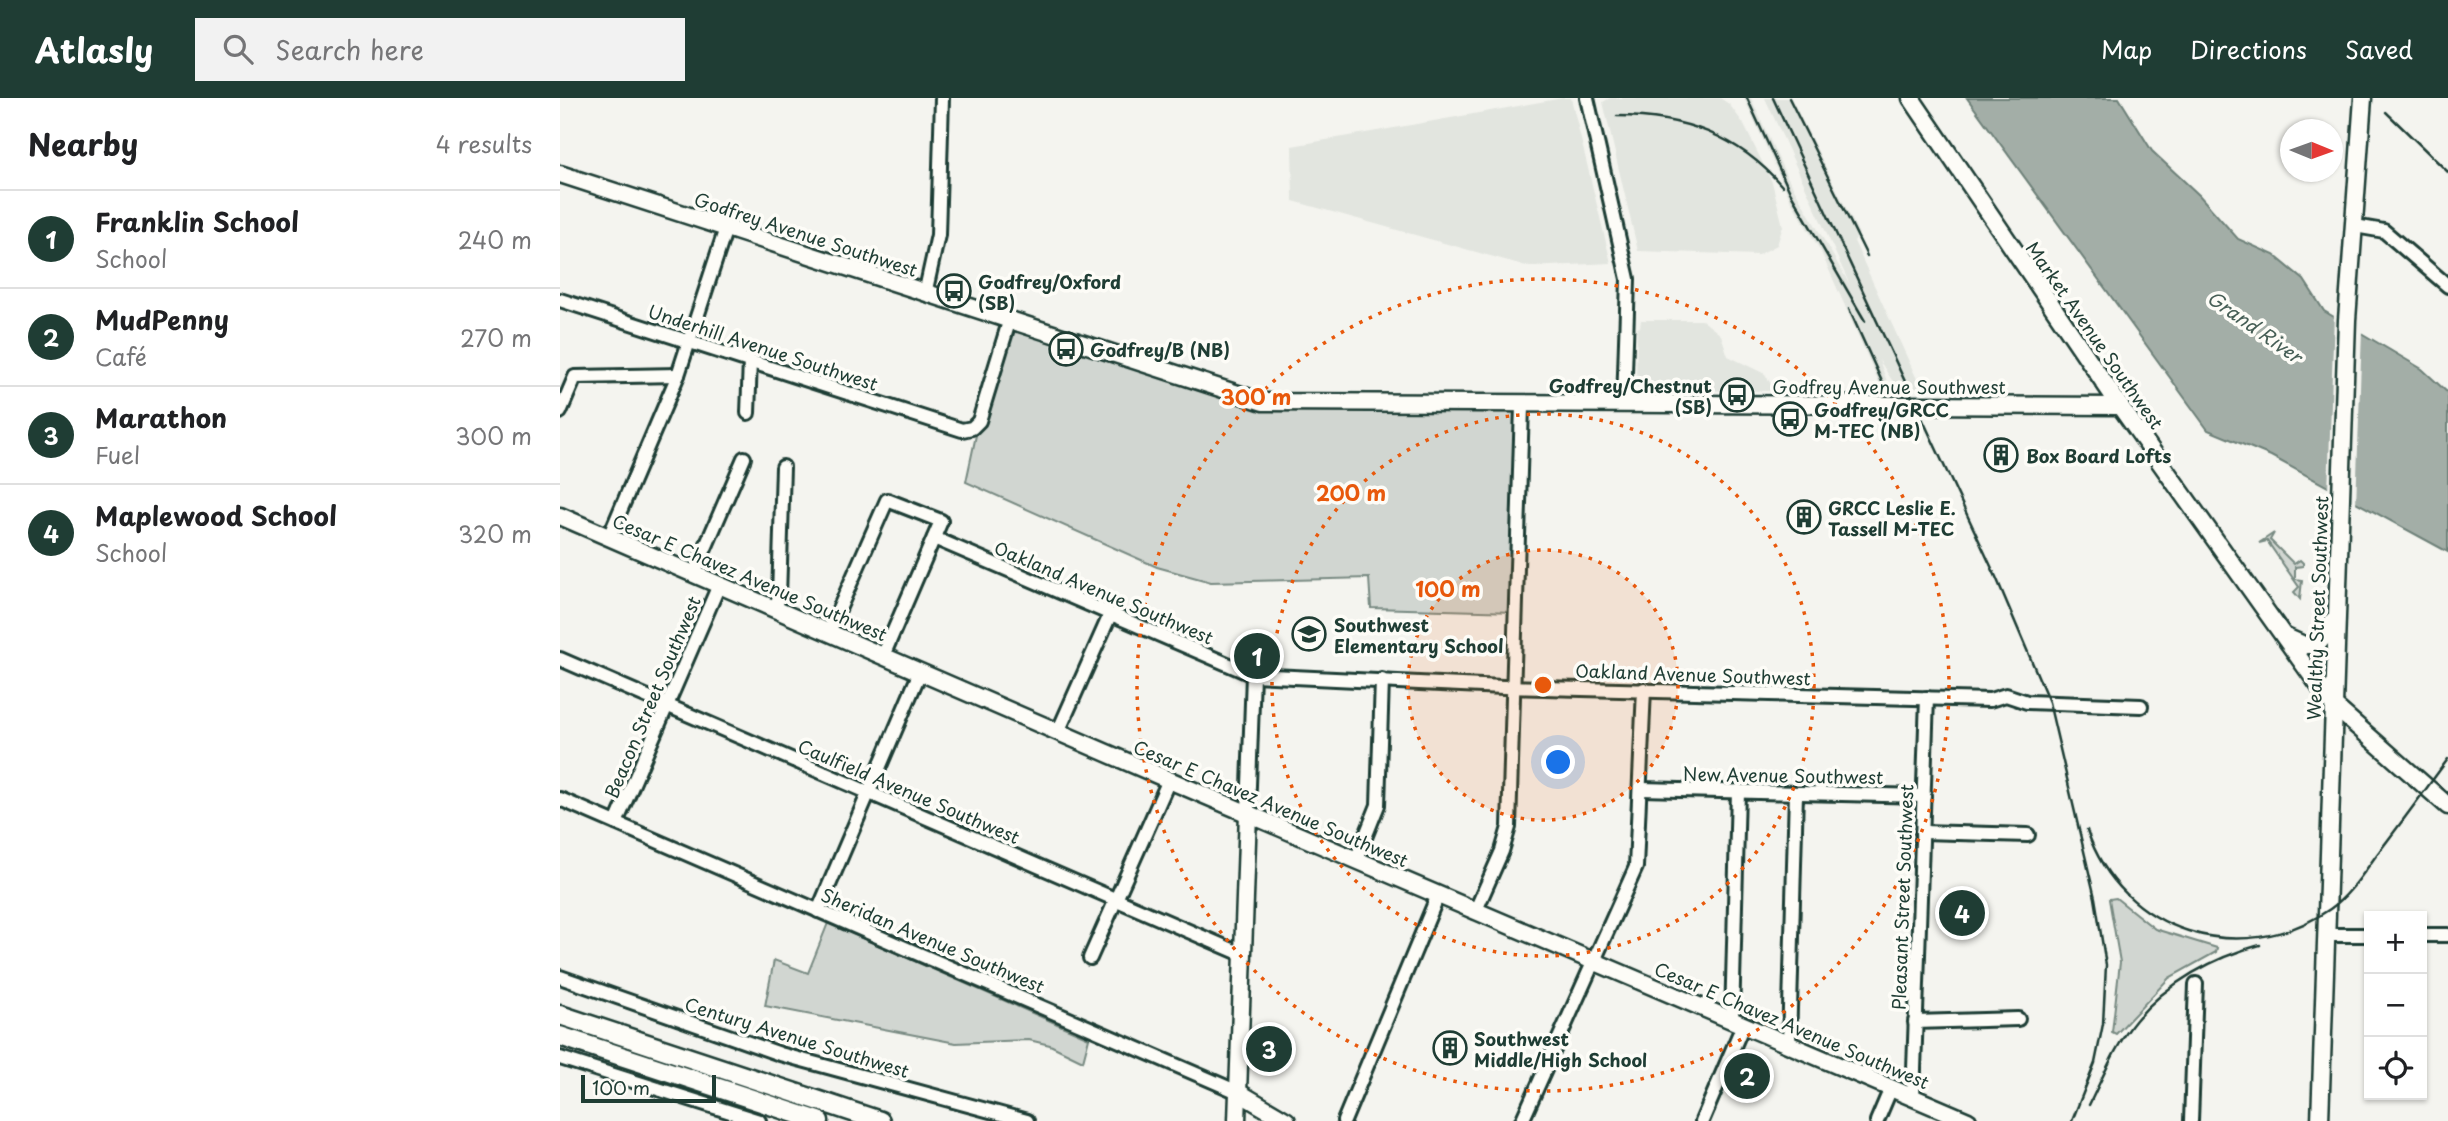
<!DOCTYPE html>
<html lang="en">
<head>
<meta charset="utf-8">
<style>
	:root { --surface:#fff; --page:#f2f2f2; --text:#202124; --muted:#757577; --line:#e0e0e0; --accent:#1f3d34 }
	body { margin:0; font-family:"Playpen Sans",sans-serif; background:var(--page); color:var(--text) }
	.controls { position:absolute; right:21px; bottom:21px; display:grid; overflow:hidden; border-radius:0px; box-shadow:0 2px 5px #0004 }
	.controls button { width:63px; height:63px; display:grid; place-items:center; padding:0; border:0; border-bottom:2px solid var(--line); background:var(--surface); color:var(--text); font:35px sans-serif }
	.compass { position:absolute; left:1720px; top:21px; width:63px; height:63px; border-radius:50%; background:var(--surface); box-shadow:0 2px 5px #0004; rotate:91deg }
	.scale { position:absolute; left:21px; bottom:18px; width:135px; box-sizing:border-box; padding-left:7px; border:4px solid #1f3d34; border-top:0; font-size:19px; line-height:24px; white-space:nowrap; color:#1f3d34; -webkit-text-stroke:5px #fdfcf7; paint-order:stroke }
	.you { position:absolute; left:999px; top:665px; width:24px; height:24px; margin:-18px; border:5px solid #fff; border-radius:50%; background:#1a73e8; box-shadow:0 0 0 10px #1a73e833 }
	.badge { display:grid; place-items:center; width:46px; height:46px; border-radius:50%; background:var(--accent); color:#fff; font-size:23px; font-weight:700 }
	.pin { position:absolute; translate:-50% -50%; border:4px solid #fff; box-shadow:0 2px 7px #0006 }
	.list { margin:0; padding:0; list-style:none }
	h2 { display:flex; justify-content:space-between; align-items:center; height:91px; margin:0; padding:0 28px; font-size:30px }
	h2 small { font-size:23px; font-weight:400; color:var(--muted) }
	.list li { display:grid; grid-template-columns:46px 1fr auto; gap:21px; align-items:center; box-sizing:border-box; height:98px; padding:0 28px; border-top:2px solid var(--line) }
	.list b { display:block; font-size:26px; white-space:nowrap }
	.list p { margin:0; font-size:23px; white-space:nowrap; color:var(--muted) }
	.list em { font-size:23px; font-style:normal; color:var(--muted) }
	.icon { flex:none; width:38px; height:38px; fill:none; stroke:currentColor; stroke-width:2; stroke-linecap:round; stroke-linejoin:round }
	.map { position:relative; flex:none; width:1888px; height:1023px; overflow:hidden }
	header { display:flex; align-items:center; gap:42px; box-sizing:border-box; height:98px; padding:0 35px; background:var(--accent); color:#fff }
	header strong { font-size:33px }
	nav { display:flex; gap:38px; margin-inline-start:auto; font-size:24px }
	.search { width:490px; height:63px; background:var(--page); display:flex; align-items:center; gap:18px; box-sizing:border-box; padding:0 24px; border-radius:0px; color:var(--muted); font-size:26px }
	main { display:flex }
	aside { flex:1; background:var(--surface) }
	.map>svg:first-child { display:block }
	.built { fill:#e2e5df }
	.green { fill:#d1d6d1; stroke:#788a82; stroke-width:2 }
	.water { fill:#a3aea7; stroke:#6e8179; stroke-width:2 }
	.pier { fill:#f4f4ef }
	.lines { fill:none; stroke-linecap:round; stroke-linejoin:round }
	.minor-casing { stroke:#1f3d34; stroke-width:18 }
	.major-casing { stroke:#1f3d34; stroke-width:21 }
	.highway-casing { stroke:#1f3d34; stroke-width:23 }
	.minor { stroke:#fdfcf7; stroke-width:12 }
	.major { stroke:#fdfcf7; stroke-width:16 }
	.highway { stroke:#fdfcf7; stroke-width:18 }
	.rail { stroke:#1f3d34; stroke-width:2.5 }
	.ring { fill:none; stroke:#e8590c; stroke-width:3.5; stroke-dasharray:3.5 7 }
	.labels { text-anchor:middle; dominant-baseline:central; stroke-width:7; stroke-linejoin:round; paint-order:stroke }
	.street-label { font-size:18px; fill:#1f3d34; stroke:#fdfcf7 }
	.poi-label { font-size:18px; font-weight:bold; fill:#1f3d34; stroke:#fdfcf7; text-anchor:start }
	.water-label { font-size:19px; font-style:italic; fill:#475f56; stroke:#fdfcf7 }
	.centre { fill:#e8590c; stroke:#fdfcf7; stroke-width:3.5 }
	.ring-label { font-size:21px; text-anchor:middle; font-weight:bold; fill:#e8590c; stroke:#fdfcf7; stroke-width:7; stroke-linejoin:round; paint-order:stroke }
</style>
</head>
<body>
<header>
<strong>Atlasly</strong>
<div class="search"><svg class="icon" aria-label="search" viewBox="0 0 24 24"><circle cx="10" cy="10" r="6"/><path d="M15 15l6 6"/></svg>Search here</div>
<nav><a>Map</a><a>Directions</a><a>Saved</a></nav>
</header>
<main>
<aside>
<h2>Nearby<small>4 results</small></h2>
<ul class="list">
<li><span class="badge">1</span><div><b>Franklin School</b><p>School</p></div><em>240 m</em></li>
<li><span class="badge">2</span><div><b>MudPenny</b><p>Café</p></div><em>270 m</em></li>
<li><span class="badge">3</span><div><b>Marathon</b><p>Fuel</p></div><em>300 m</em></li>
<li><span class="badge">4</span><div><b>Maplewood School</b><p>School</p></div><em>320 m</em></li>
</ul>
</aside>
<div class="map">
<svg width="1888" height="1023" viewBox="0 0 1888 1023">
	<rect width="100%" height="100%" fill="#f4f4ef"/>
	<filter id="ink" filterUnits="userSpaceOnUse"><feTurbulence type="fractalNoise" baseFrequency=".0143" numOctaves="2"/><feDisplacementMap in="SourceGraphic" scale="14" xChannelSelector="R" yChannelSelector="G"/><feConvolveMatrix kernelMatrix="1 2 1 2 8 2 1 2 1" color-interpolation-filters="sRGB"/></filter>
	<g filter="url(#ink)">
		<g class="built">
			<polygon points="1003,0 1011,0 1051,165 970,169 733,103 732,48"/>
			<polygon points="1050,0 1160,0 1169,6 1183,25 1212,84 1223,128 1217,147 1198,157 1078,153 1043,4"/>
			<polygon points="1184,0 1191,0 1225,75 1290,187 1205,0 1231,0 1299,136 1294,143 1361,290 1337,290 1319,262 1328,286 1321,289 1261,154 1230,101"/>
			<polygon points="1081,222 1142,222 1161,237 1168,258 1205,276 1215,293 1081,292 1076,286 1077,230 1080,229"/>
		</g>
		<g class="green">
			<polygon points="449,224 694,302 962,308 956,514 811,510 809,480 651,484 597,469 406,384 419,323"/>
			<polygon points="1714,435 1710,442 1734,466 1740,462 1743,465 1743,468 1735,469 1735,481 1742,482 1740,501 1734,494 1739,489 1707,443 1699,445"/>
			<polygon points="1556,800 1595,831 1657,850 1656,854 1609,880 1556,936 1552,934 1560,864 1549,801"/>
			<polygon points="268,825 529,940 523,963 490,947 469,942 396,945 205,908 214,862 248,875"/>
		</g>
		<polygon class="water" points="1407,0 1559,0 1592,53 1639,97 1678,141 1714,157 1744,182 1764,213 1862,271 1888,295 1888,454 1711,358 1648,332"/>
		<polygon class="pier" points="1774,215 1802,232 1796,408 1768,394"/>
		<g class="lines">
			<defs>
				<g id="minor">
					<polyline points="1027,0 1068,181 1064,306"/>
					<polyline points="1795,128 1824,133 1888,188"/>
					<polyline points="365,196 378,137 382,0"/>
					<polyline points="0,202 402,332 412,330 419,323 449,224"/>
					<polyline points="0,314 15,279 118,277"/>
					<polyline points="188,315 190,263"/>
					<polyline points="49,439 118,277 166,130"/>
					<polyline points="374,440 693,577 943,589 1430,602 1446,597 1467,604 1581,608"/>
					<polyline points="134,476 184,360"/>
					<polyline points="215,511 219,499 223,369"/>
					<polyline points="269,534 327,402 381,423 323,558"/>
					<polyline points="0,561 684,857"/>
					<polyline points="498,634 550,517"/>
					<polyline points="1081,691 1364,698"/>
					<polyline points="0,701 678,994"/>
					<polyline points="688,715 693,577"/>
					<polyline points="56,725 159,487"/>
					<polyline points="1362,734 1468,737"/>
					<polyline points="796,762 818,707 822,582"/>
					<polyline points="258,813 360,574"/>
					<polyline points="915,814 942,753 949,729 962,308"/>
					<polyline points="1766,837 1809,837"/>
					<polyline points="1862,837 1888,837"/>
					<polyline points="530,860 609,682"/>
					<polyline points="0,879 220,956 467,1023"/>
					<polyline points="1172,922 1178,693"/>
					<polyline points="1355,924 1458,921"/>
					<polyline points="1229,946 1236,695"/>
					<polyline points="0,960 199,1023"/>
					<polyline points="1353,1000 1367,600"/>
					<polyline points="784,1023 878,797"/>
					<polyline points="962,1023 1076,769 1084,591"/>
					<polyline points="1142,1023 1183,927"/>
					<polyline points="1317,1023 1331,990"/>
					<polyline points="1631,1023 1636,886"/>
				</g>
				<g id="major">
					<polyline points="1351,0 1560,308 1772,606 1888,708"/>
					<polyline points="0,76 703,304 1560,308"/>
					<polyline points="0,418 609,682 1408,1023"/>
					<polyline points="1726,539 1744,547 1757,547 1767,535 1773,523"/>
					<polyline points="678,994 727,1023"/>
					<polyline points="677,1023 688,715"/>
					<polyline points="1760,1023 1787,222 1803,0"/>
				</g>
				<g id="highway">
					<polyline points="0,917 320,1023"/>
					<polyline points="0,938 259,1023"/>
				</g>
			</defs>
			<use href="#minor" class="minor-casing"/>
			<use href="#major" class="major-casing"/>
			<use href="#highway" class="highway-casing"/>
			<use href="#minor" class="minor"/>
			<use href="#major" class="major"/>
			<use href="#highway" class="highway"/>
			<g class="rail">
				<polyline points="1187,0 1229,92 1305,223"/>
				<polyline points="1213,0 1436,479 1489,604 1535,800 1546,867 1543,926 1535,965 1512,1023"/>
				<polyline points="1229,0 1307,158"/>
				<polyline points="1826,14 1888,74"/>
				<path d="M1057,18C1123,18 1178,37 1222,88"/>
				<polyline points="1289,211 1324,288"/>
				<path d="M1527,732C1561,835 1682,872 1770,811C1790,797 1804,774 1818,755C1842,724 1865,692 1888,661"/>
				<path d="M1529,1007C1543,979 1556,946 1576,922C1607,885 1654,859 1700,847"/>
			</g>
		</g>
	</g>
	<circle cx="983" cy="587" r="135" fill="#e8590c" fill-opacity=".12"/>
	<g class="ring">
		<circle cx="983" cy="587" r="135"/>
		<circle cx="983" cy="587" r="271"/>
		<circle cx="983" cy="587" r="406"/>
	</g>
	<defs>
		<symbol id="bus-ring" viewBox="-11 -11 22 22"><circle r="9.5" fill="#fdfcf7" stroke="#1f3d34" stroke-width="1.5"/><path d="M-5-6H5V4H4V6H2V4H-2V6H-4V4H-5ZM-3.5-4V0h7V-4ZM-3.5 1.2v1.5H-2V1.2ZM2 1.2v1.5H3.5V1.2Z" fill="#1f3d34"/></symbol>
		<symbol id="building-ring" viewBox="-11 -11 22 22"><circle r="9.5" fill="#fdfcf7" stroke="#1f3d34" stroke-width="1.5"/><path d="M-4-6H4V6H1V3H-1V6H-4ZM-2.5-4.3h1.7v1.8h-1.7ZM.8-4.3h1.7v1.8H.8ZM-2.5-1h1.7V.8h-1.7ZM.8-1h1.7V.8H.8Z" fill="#1f3d34"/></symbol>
		<symbol id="school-ring" viewBox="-11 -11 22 22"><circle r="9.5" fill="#fdfcf7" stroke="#1f3d34" stroke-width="1.5"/><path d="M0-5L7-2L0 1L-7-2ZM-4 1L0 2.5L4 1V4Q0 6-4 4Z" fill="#1f3d34"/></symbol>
	</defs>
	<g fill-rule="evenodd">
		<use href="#bus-ring" x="375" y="174" width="38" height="38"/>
		<use href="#bus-ring" x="487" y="232" width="38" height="38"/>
		<use href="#bus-ring" x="1158" y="278" width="38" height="38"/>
		<use href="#bus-ring" x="1211" y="302" width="38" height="38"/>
		<use href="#building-ring" x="1422" y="338" width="38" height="38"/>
		<use href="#building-ring" x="1225" y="400" width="38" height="38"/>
		<use href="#school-ring" x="730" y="517" width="38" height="38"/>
		<use href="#building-ring" x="871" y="931" width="38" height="38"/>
	</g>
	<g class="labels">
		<g class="street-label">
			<text transform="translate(246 136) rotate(18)">Godfrey Avenue Southwest</text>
			<text transform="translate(1535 237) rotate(55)">Market Avenue Southwest</text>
			<text transform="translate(203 249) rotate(18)">Underhill Avenue Southwest</text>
			<text x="1329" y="288">Godfrey Avenue Southwest</text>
			<text transform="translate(190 479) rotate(23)">Cesar E Chavez Avenue Southwest</text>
			<text transform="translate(544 494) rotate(23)">Oakland Avenue Southwest</text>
			<text transform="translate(1757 510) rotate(-88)">Wealthy Street Southwest</text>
			<text transform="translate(1133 576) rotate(2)">Oakland Avenue Southwest</text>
			<text transform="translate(92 599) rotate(-67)">Beacon Street Southwest</text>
			<text transform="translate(1223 677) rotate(1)">New Avenue Southwest</text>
			<text transform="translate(349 693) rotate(23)">Caulfield Avenue Southwest</text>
			<text transform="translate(711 705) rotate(23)">Cesar E Chavez Avenue Southwest</text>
			<text transform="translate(1342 799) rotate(-88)">Pleasant Street Southwest</text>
			<text transform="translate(373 842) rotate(23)">Sheridan Avenue Southwest</text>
			<text transform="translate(1232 927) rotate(23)">Cesar E Chavez Avenue Southwest</text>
			<text transform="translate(237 939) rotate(17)">Century Avenue Southwest</text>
		</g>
		<g class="poi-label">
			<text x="418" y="183">Godfrey/Oxford<tspan x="418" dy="21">(SB)</tspan></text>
			<text x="530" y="251">Godfrey/B (NB)</text>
			<text x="1152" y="287" text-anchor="end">Godfrey/Chestnut<tspan x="1152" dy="21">(SB)</tspan></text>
			<text x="1254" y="311">Godfrey/GRCC<tspan x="1254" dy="21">M-TEC (NB)</tspan></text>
			<text x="1466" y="357">Box Board Lofts</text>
			<text x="1268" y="409">GRCC Leslie E.<tspan x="1268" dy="21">Tassell M-TEC</tspan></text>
			<text x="774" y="526">Southwest<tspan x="774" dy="21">Elementary School</tspan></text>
			<text x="914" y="940">Southwest<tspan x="914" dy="21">Middle/High School</tspan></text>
		</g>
		<g class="water-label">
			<text transform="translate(1695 228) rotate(35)">Grand River</text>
		</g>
	</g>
	<circle cx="983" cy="587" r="10" class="centre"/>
	<g class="ring-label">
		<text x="696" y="307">300 m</text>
		<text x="791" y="403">200 m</text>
		<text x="888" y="499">100 m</text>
	</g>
</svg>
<div class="controls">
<button>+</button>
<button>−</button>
<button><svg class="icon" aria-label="locate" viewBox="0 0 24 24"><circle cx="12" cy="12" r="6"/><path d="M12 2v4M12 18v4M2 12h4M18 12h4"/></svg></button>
</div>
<svg class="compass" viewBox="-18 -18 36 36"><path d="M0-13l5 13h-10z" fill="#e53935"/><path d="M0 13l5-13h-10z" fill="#757577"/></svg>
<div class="scale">100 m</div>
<div class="you"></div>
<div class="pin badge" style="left:697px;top:558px">1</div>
<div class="pin badge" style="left:1187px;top:978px">2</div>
<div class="pin badge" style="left:709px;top:951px">3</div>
<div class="pin badge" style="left:1402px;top:815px">4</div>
</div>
</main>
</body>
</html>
